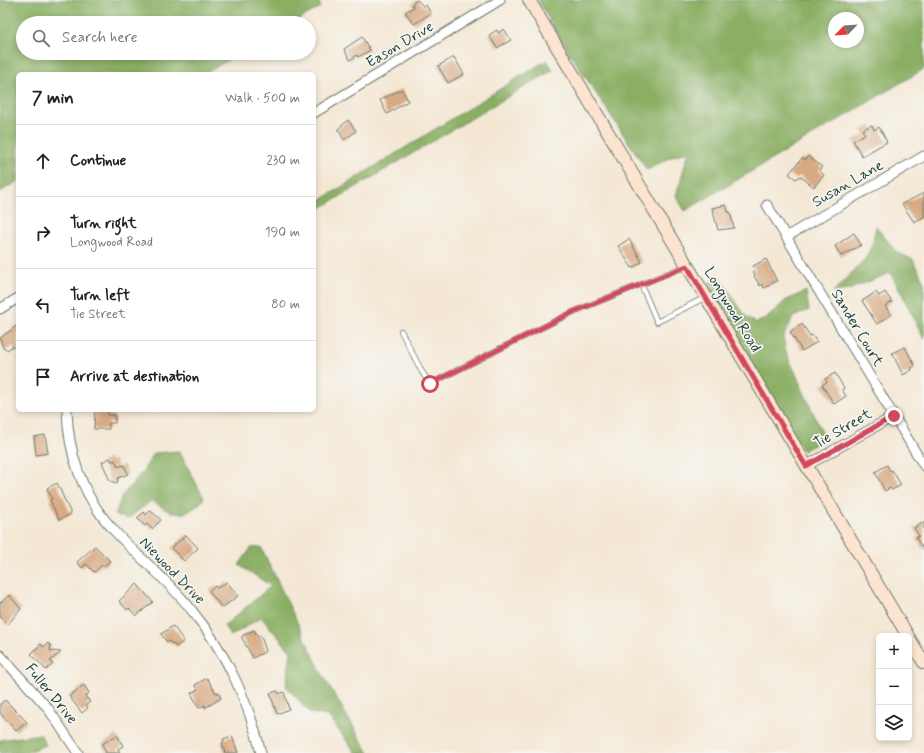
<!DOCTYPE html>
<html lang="en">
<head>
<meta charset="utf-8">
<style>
	:root { --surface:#fff; --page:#f2f2f2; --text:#222; --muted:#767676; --line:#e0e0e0 }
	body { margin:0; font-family:Mynerve,sans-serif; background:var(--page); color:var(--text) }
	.controls { position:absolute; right:12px; bottom:12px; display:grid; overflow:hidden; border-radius:6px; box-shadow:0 2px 6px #0003 }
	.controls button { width:36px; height:36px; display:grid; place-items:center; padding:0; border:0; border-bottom:1px solid var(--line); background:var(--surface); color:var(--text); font:20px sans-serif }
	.compass { position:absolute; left:828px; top:12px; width:36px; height:36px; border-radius:50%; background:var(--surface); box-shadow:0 2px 6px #0003; rotate:245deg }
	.stop { position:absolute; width:12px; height:12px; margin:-9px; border:3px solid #d1495b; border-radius:50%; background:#fff }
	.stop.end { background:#d1495b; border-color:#fff; box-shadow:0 1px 4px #0008 }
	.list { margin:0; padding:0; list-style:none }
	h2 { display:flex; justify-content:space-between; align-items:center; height:52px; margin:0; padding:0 16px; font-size:17px }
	h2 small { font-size:13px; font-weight:400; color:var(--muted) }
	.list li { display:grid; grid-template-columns:26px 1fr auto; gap:12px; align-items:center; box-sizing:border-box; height:72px; padding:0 16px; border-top:1px solid var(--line) }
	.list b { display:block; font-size:15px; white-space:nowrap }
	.list p { margin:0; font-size:13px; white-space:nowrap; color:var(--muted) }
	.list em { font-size:13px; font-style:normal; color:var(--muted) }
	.icon { flex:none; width:22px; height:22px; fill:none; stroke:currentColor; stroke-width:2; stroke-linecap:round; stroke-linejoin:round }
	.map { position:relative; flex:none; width:924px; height:753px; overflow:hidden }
	.search { position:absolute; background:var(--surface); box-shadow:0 2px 6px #0003; left:16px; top:16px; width:300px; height:44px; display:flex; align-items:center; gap:10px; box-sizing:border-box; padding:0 14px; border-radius:22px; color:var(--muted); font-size:15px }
	.panel { position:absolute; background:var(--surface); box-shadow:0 2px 6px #0003; left:16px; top:72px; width:300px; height:340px; border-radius:6px }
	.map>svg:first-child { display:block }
	.forest { fill:#8aaf64; stroke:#54764c; fill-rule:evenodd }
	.building { fill:#d8aa84 }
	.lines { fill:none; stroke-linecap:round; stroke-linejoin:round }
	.lane-casing { stroke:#6a796c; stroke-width:6 }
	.street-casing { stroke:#6a796c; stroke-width:11 }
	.secondary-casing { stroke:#6a796c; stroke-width:14 }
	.lane { stroke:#fff; stroke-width:4.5 }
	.street { stroke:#fff; stroke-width:9 }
	.secondary { stroke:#fde4d1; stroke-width:12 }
	.route { stroke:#d1495b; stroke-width:5 }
	.labels { text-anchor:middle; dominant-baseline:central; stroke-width:3.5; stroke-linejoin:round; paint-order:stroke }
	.street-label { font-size:15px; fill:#1f3d34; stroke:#f6f6f2 }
</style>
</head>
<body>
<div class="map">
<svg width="924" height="753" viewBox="0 0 924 753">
	<rect width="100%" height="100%" fill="#f6f6f2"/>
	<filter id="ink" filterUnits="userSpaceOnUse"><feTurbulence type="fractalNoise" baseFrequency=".025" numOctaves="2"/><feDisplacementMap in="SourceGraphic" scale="8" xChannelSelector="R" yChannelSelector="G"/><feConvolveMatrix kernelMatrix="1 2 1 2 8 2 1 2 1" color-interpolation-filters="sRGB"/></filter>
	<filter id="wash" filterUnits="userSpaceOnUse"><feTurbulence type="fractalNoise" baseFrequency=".012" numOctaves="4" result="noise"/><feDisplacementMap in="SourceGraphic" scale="16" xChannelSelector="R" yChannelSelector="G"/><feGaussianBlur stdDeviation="0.9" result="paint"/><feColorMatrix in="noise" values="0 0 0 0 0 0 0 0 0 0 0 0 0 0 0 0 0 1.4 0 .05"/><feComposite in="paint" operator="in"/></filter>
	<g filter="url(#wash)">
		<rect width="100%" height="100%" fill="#f4e8d5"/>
		<g class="forest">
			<polygon points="0,0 318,0 321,7 292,23 23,23 23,53 240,53 204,74 18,74 18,181 0,192"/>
			<path d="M538,0H924V69L685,211L676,196L689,151L671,157L647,170L560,39ZM834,18H858V42H834Z"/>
			<polygon points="547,60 553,70 314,212 314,204"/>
			<polygon points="876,226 895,251 913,260 924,282 924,339 902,294 890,273 848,290 833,292 866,258 873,242"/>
			<polygon points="720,277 746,317 756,323 767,318 785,301 806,291 809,310 793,317 783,338 787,354 825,439 803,451 707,284"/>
			<path d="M179,451L204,498C198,507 185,516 174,513C166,511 158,504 151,501L128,519L115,515L122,496L143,471L154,453Z"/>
			<polygon points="261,547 322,674 369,753 356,753 328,716 310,713 286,686 291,652 261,617 231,636 224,626 271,586 239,565 251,548"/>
			<polygon points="40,734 46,745 25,753 0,753 0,740"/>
		</g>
		<g id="blocks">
			<g class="building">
				<polygon points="417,0 424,7 426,5 431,13 414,24 405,12 414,7 412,4"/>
				<polygon points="504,29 511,40 497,48 489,35 497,30 498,33"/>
				<polygon points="362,37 370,50 358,57 357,55 350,60 344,49"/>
				<polygon points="454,57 464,74 448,83 438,66"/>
				<polygon points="402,89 408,101 387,114 380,100"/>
				<polygon points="348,120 356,131 344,140 338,129"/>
				<polygon points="872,125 874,130 879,127 887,142 862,156 853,141 865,134 862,130"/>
				<polygon points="808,156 822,167 819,170 824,175 814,187 800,176 796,179 789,174 802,158 805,160"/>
				<polygon points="924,193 924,217 914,222 902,204"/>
				<polygon points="726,205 728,212 730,212 734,228 718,230 712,208"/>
				<polygon points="854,233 861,245 841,256 835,246"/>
				<polygon points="629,239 642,262 632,268 618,246"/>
				<polygon points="766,259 777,281 764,288 762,284 760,286 754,276 755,275 753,271 755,269 753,266"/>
				<polygon points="876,292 879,296 885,292 892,302 885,306 891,315 877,324 862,301"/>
				<polygon points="802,324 810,336 812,335 817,342 802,351 790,332"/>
				<polygon points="18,325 18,353 13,346 7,350 3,348 0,338"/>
				<polygon points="905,347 915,366 911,368 912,370 903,375 892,353"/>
				<polygon points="835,373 844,388 842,390 846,396 834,404 822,385 827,382 825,379"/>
				<polygon points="95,410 108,410 108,415 115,415 115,423 109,423 109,429 94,429"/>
				<polygon points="45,435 48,453 36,455 34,437"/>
				<polygon points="110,458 111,461 115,460 118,467 124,465 128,474 118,478 117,483 110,481 102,462"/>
				<polygon points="887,465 890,471 892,470 901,485 892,490 890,488 885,491 875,472"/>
				<polygon points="57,483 71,514 59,520 50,500 52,499 47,488"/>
				<polygon points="150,511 152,512 161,520 152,529 147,524 145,526 137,518 144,512 146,515"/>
				<polygon points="924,522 924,550 916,538 919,536 914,528"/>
				<polygon points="186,535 198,548 184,561 171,548"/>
				<polygon points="95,546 110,561 104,566 102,565 94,572 86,564 82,568 77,562"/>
				<polygon points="227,582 238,596 222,608 209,591 215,586 217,588"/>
				<polygon points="137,584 153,602 136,616 129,608 127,610 119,601"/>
				<polygon points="9,595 21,609 7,625 0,617 0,603"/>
				<polygon points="173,626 184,641 176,647 173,643 172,644 169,641 167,642 161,634"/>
				<polygon points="254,630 258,637 261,636 266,651 253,658 242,638 242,636"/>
				<polygon points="48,643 51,646 50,651 61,652 50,661 53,664 46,670 31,654 41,644 43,647"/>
				<polygon points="207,678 216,693 218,692 221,698 205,708 205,705 199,708 191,693 198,689 195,685"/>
				<polygon points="84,685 89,693 85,696 90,702 86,705 88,708 82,713 69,696"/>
				<polygon points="278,691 279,694 284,692 289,709 277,714 270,693"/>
				<polygon points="5,700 27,722 16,731 0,713 0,704"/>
				<polygon points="117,735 123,746 118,749 120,753 106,753 102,744"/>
				<polygon points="232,736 238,753 225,753 222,743 224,742 223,739"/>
			</g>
		</g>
	</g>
	<g filter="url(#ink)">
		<use href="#blocks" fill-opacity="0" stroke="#6a796c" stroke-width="1"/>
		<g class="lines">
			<defs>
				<g id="lane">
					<polyline points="641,284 657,322 706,297"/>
					<polyline points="401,331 422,372 430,384 573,312 686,266"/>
				</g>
				<g id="street">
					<polyline points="314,113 500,0"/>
					<polyline points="767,205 924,466"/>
					<polyline points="786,237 924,156"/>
					<polyline points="0,309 18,298"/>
					<path d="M67,410C68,452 82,495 111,527C137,557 169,580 193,612C226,652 249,703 261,753"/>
					<polyline points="806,466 894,416"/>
					<polyline points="0,655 47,707 78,753"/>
				</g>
				<g id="secondary">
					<polyline points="529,0 908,636"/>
					<polyline points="909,638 924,663"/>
				</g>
			</defs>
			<use href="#lane" class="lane-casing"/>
			<use href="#street" class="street-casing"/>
			<use href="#secondary" class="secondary-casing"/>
			<use href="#lane" class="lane"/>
			<use href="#street" class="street"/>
			<use href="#secondary" class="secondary"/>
		</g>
	</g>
	<g class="lines" filter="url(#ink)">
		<polyline class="route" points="430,384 573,312 687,266 806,466 894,416"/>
	</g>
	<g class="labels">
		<g class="street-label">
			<text transform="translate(400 45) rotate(-31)">Eason Drive</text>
			<text transform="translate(848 184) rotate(-30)">Susan Lane</text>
			<text transform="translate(732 310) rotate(59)">Longwood Road</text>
			<text transform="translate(857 328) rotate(59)">Sander Court</text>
			<text transform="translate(843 429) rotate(-30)">Tie Street</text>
			<text transform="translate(172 571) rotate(46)">Niewood Drive</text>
			<text transform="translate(51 694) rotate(51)">Fuller Drive</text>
		</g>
	</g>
</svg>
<div class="controls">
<button>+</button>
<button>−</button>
<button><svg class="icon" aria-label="layers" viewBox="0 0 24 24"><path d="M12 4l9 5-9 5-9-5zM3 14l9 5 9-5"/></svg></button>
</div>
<svg class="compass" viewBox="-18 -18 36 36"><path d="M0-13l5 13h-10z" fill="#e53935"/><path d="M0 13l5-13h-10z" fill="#767676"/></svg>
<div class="stop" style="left:430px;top:384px"></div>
<div class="stop end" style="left:894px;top:416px"></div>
<div class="search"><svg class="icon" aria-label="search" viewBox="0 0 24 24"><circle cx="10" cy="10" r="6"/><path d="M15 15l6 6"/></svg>Search here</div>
<section class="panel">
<h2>7 min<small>Walk · 500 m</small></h2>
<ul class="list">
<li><svg class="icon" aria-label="ahead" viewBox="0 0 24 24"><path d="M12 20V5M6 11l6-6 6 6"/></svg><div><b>Continue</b></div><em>230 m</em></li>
<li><svg class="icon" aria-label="right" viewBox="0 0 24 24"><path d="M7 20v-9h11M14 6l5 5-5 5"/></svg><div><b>Turn right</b><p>Longwood Road</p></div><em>190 m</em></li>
<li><svg class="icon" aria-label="left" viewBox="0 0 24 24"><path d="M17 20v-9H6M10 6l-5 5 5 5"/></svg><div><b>Turn left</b><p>Tie Street</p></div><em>80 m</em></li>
<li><svg class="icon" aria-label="arrive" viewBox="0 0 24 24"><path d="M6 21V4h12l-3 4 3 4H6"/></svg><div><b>Arrive at destination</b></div></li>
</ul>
</section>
</div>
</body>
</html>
